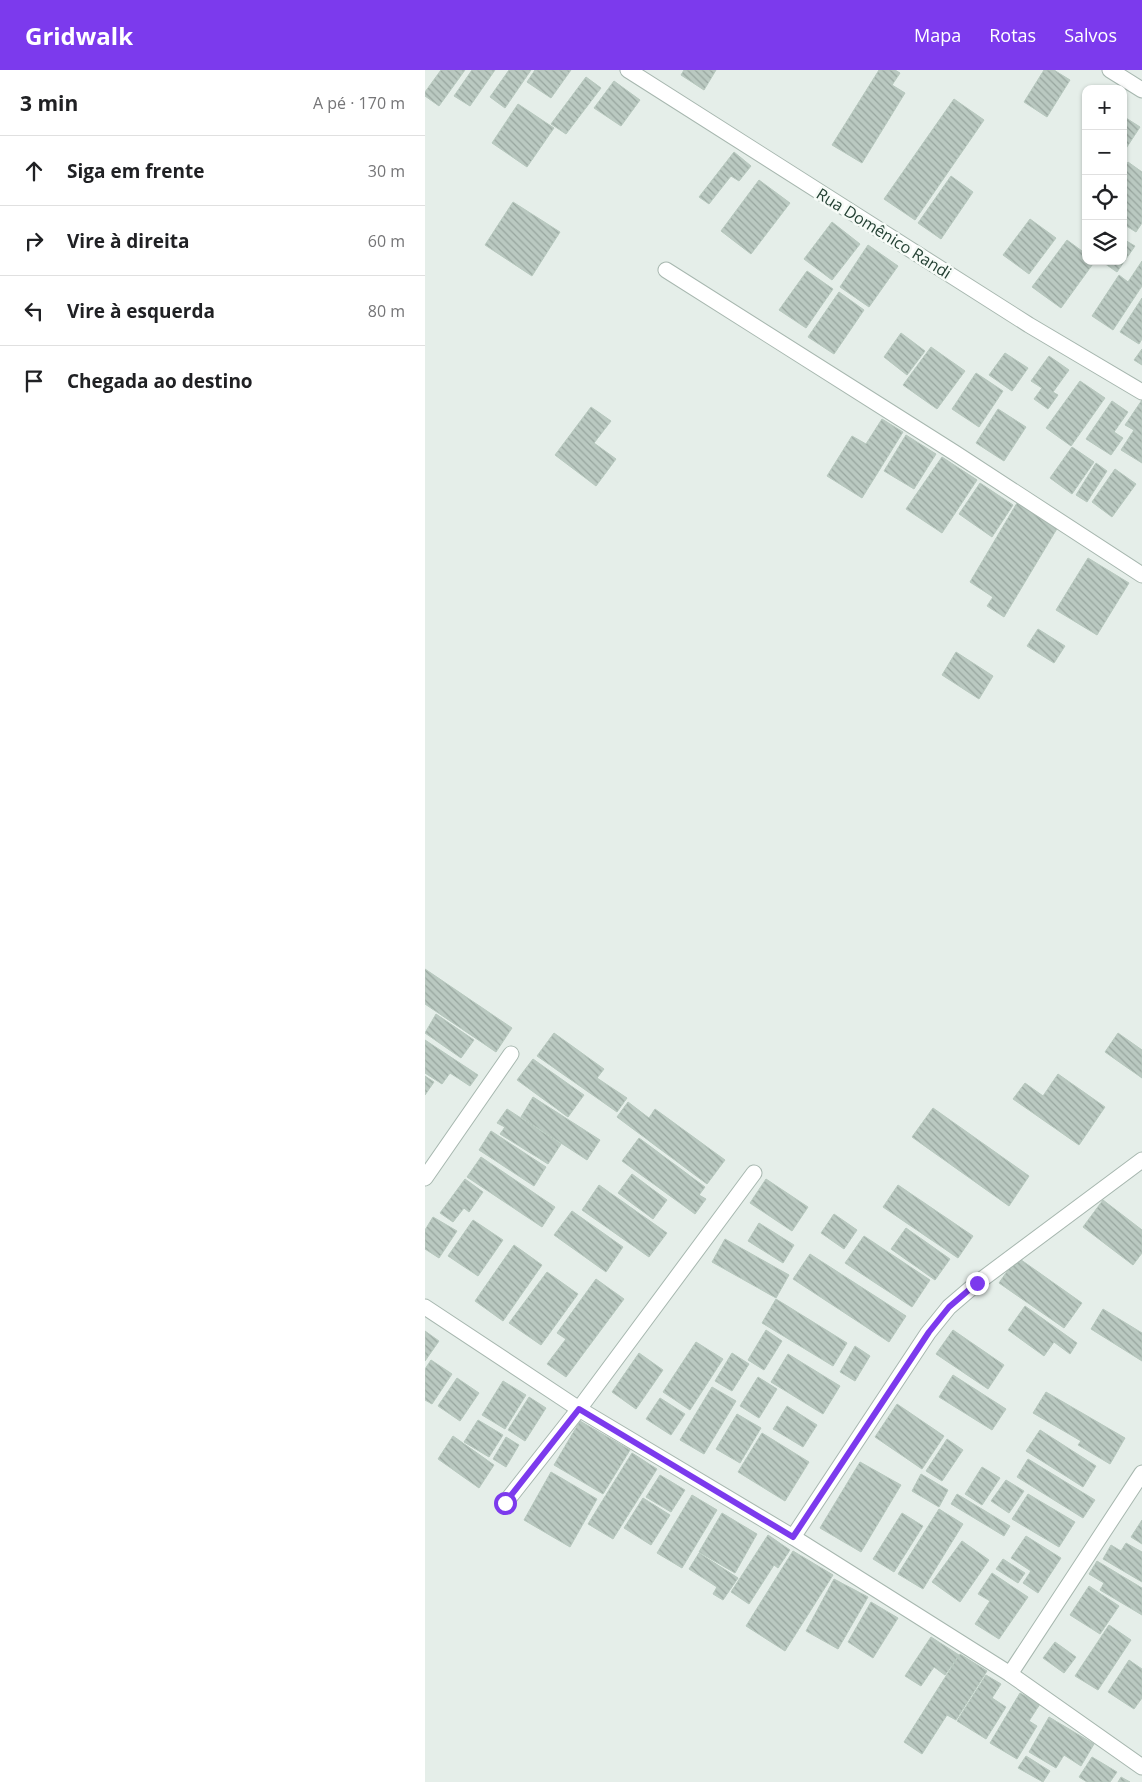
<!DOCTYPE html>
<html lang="pt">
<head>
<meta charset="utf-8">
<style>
	:root { --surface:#fff; --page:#f2f2f2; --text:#202124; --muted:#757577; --line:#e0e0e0; --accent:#7c3aed }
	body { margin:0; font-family:"Open Sans",sans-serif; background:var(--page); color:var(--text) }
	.controls { position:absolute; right:15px; top:15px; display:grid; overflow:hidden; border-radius:10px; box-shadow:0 1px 4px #0004 }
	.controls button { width:45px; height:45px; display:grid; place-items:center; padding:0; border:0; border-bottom:1px solid var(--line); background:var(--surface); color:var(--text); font:25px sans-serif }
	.stop { position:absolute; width:15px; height:15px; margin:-11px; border:4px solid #7c3aed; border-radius:50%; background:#fff }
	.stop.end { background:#7c3aed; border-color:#fff; box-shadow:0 1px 5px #0008 }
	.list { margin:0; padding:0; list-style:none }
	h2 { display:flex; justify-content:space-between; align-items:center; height:65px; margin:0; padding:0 20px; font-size:21px }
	h2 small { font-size:16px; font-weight:400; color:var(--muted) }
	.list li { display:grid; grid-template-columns:32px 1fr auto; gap:15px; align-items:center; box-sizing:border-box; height:70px; padding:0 20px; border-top:1px solid var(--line) }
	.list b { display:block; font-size:19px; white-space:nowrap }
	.list em { font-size:16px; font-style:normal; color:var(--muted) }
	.icon { flex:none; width:28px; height:28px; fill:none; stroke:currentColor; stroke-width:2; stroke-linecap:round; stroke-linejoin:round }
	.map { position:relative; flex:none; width:717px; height:1712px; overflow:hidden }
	header { display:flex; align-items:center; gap:30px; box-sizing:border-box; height:70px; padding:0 25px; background:var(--accent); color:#fff }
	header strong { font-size:24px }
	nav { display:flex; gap:28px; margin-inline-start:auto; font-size:18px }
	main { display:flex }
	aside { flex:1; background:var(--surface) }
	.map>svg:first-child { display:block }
	.building { fill:url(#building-back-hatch); stroke:#b7c8be }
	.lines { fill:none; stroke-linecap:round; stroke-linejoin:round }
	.minor-casing { stroke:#a7b7af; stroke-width:17 }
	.minor { stroke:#fff; stroke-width:15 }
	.route { stroke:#7c3aed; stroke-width:6 }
	.labels { text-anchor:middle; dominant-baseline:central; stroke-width:5; stroke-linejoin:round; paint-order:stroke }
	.street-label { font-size:16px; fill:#244134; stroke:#f6fbf7 }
</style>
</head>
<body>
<header>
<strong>Gridwalk</strong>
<nav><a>Mapa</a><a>Rotas</a><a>Salvos</a></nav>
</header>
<main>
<aside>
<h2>3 min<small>A pé · 170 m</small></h2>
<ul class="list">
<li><svg class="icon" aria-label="ahead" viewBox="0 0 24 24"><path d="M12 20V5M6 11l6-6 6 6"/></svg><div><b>Siga em frente</b></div><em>30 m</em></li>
<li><svg class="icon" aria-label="right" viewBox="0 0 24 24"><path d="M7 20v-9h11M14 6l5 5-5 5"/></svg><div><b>Vire à direita</b></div><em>60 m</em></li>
<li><svg class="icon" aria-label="left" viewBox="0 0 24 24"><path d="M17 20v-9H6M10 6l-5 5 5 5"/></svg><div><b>Vire à esquerda</b></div><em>80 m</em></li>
<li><svg class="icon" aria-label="arrive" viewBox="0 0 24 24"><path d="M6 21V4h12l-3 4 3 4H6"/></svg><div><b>Chegada ao destino</b></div></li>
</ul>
</aside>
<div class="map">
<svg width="717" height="1712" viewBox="0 0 717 1712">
	<defs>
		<pattern id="building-back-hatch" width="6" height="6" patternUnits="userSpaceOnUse" patternTransform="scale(1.25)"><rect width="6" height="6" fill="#bac9c1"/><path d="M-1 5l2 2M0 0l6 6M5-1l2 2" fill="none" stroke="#97a59e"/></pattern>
	</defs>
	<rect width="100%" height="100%" fill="#e5eee9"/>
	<g class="building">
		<polygon points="16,0 40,0 14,36 0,26 0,22"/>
		<polygon points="47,0 70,0 45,36 29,26"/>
		<polygon points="84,0 106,0 80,38 65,27"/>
		<polygon points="110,0 146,0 126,28 102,12"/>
		<polygon points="259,0 291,0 279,20 256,5"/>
		<polygon points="454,0 470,0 475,3 467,15 480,23 437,93 407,75"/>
		<polygon points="619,0 629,0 645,10 622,47 599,32"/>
		<polygon points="161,7 176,18 141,64 126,54"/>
		<polygon points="189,11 215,30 196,56 169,38"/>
		<polygon points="529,29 559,50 490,150 459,129"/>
		<polygon points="93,34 129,58 102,97 67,73"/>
		<polygon points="698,46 715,57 698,83"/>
		<polygon points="309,82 326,96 314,111 306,106 284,134 274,127"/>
		<polygon points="703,92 717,102 717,153 711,162 698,154 698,100"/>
		<polygon points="526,106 548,122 516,169 493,153"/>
		<polygon points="334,110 365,133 326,184 296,161"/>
		<polygon points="88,132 135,162 107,206 60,175"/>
		<polygon points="605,149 631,168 604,204 578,185"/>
		<polygon points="407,152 435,174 407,210 379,189"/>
		<polygon points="698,169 710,176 692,202 676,191 698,191"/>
		<polygon points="642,170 661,184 661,191 670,191 636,238 607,217"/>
		<polygon points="443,175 473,196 444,237 415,217"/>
		<polygon points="717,191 717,216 688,260 667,246 694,205 703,212"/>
		<polygon points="382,201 408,219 381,258 354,240"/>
		<polygon points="414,222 439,240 409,284 383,267"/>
		<polygon points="717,228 717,269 714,274 695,262"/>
		<polygon points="476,263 500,281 482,305 459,287"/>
		<polygon points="506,277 540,301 512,339 478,315"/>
		<polygon points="717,279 717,295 709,290"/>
		<polygon points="580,283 603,298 587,321 564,305"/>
		<polygon points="624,286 644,300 628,322 633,325 623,339 609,329 617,318 606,311"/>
		<polygon points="551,303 578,321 554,357 527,339"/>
		<polygon points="655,311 680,328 646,376 621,358"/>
		<polygon points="717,330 717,393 696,380 709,360 700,355"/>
		<polygon points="687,331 703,342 689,362 698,368 686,385 661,369"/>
		<polygon points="166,337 186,351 169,373 191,389 171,416 130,385"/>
		<polygon points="573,339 601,357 579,391 551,373"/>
		<polygon points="457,349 478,362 437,428 402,406 427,366 441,374"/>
		<polygon points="481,365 511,384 489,419 459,401"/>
		<polygon points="647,377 669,392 647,424 625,408"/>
		<polygon points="517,387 552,410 517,463 481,439"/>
		<polygon points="671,393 682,401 662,432 651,425"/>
		<polygon points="690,399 711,414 687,447 667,432"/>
		<polygon points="555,413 588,435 567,467 534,444"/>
		<polygon points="592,433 633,457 579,547 562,536 568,527 545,512"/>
		<polygon points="663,488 704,513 672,565 631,540"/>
		<polygon points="613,559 640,576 629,593 602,576"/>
		<polygon points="531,582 568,606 554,629 517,605"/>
		<polygon points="0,899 87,958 71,982 0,934"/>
		<polygon points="11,944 49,970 36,988 0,963"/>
		<polygon points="129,963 179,999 172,1008 202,1028 192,1042 112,986"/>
		<polygon points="693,963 717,980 717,1008 680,982"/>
		<polygon points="0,970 53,1005 45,1016 25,1003 17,1014 0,1003"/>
		<polygon points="108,989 159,1025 143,1047 92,1010"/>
		<polygon points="633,1004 680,1037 654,1075 588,1029 600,1013 618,1026"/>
		<polygon points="0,1006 9,1012 0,1025"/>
		<polygon points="108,1027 175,1070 162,1090 96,1047"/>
		<polygon points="203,1032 224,1048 230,1039 300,1090 282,1114 192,1047"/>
		<polygon points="508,1038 604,1106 584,1136 487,1067"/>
		<polygon points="82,1039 136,1074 123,1094 75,1064 80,1057 72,1053"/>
		<polygon points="66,1061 121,1097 109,1116 54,1080"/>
		<polygon points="214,1068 280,1117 274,1125 281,1129 270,1144 197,1091"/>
		<polygon points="56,1087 130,1137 117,1157 42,1107"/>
		<polygon points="207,1104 242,1130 228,1149 193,1123"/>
		<polygon points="40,1109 58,1122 44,1142 39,1138 28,1152 15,1143"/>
		<polygon points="341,1109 383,1137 367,1161 325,1133"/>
		<polygon points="174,1115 242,1163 224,1187 157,1140"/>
		<polygon points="473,1115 548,1166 533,1188 458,1137"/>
		<polygon points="678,1130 717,1160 717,1183 708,1195 658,1157"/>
		<polygon points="147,1141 198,1177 181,1202 129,1165"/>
		<polygon points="409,1144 432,1160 419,1179 396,1163"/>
		<polygon points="8,1147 32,1161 14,1188 0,1179 0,1160"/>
		<polygon points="48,1150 78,1170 53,1206 23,1186"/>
		<polygon points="334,1153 369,1175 358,1193 323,1171"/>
		<polygon points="481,1158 525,1189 510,1210 466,1179"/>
		<polygon points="439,1166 505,1210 487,1237 420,1193"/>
		<polygon points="300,1169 364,1205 351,1228 287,1192"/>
		<polygon points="89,1175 117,1195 78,1251 50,1231"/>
		<polygon points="385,1184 481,1246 464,1272 368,1209"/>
		<polygon points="592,1187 657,1233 639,1258 574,1213"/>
		<polygon points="122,1202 153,1224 116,1275 84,1253"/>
		<polygon points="171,1209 199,1229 141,1307 122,1294 141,1269 132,1263"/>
		<polygon points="351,1229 422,1273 408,1296 337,1253"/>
		<polygon points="600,1236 652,1273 645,1284 629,1272 619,1286 583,1260"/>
		<polygon points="678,1239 717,1263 717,1291 666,1259"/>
		<polygon points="341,1260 357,1271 339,1300 323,1290"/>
		<polygon points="528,1260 579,1295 563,1319 511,1284"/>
		<polygon points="0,1261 14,1271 0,1291"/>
		<polygon points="271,1272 298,1289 265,1340 238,1322"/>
		<polygon points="430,1276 445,1286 430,1311 415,1302"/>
		<polygon points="214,1283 238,1300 211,1339 187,1322"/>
		<polygon points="307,1283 324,1294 307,1321 290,1311"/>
		<polygon points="363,1284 415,1316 398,1344 346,1312"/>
		<polygon points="6,1290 27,1304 7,1334 0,1330 0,1299"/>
		<polygon points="528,1305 581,1339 567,1360 514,1327"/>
		<polygon points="333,1307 352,1319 334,1348 315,1336"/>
		<polygon points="32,1308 54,1323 35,1351 13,1336"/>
		<polygon points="78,1311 101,1325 80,1359 57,1345"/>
		<polygon points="287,1317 311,1331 279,1384 255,1370"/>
		<polygon points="621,1322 700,1368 685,1394 653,1375 656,1371 608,1343"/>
		<polygon points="104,1327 121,1338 100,1371 83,1360"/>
		<polygon points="235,1328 260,1344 246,1365 221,1349"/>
		<polygon points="472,1334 519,1366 497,1399 450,1367"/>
		<polygon points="362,1336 392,1355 378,1377 348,1359"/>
		<polygon points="312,1344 336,1358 315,1393 291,1379"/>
		<polygon points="53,1350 78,1365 64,1387 39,1372"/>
		<polygon points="155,1351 205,1380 178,1424 129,1395"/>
		<polygon points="615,1360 671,1396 658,1417 601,1381"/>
		<polygon points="337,1363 384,1392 360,1431 313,1402"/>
		<polygon points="28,1366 69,1395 54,1418 13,1389"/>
		<polygon points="81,1367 94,1375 81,1397 68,1389"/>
		<polygon points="522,1369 538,1380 517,1411 501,1401"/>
		<polygon points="207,1383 232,1399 188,1469 163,1454"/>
		<polygon points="603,1389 670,1430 658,1448 592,1407"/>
		<polygon points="435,1392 476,1415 436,1482 395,1458"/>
		<polygon points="557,1397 575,1408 557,1435 540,1424"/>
		<polygon points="126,1402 172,1429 145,1477 99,1450"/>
		<polygon points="496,1404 523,1420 514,1437 487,1421"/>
		<polygon points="235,1405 260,1420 246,1442 221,1427"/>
		<polygon points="581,1410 599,1421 584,1443 566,1431"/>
		<polygon points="532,1424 585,1456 579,1466 526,1434"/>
		<polygon points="603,1424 650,1452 634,1477 587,1449"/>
		<polygon points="267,1425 292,1440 257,1498 232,1483"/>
		<polygon points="218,1428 245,1445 226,1475 199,1458"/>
		<polygon points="514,1439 538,1454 498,1519 473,1504"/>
		<polygon points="297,1443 332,1464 310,1503 274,1482"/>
		<polygon points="477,1443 498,1456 469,1502 448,1489"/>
		<polygon points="717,1450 717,1474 706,1467"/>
		<polygon points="343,1465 365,1480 353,1498 349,1495 324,1534 306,1522"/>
		<polygon points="601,1466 636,1488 613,1523 598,1513 606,1501 586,1488"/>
		<polygon points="537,1471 564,1490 535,1532 507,1512"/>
		<polygon points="701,1473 717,1482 717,1512 678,1489 686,1475 696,1481"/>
		<polygon points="368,1481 408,1505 360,1581 321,1556"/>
		<polygon points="274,1483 313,1508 298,1530 288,1524 292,1517 264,1499"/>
		<polygon points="578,1489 600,1503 593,1513 571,1499"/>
		<polygon points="672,1491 717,1518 717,1545 675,1520 679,1513 664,1504"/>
		<polygon points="567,1503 603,1527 574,1569 550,1554 565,1531 553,1524"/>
		<polygon points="409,1509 443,1527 413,1579 381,1561"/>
		<polygon points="664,1516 694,1536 675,1564 645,1545"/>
		<polygon points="446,1532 473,1548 448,1588 423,1572"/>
		<polygon points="684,1555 706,1570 673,1620 650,1606"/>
		<polygon points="506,1567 534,1585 520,1605 509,1597 496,1616 480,1606"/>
		<polygon points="630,1572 651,1587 639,1603 618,1588"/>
		<polygon points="535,1584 562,1601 531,1650 522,1645 497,1684 479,1672"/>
		<polygon points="704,1590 717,1599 717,1628 709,1639 683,1622"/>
		<polygon points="561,1605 576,1614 567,1628 581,1637 561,1669 532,1651"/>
		<polygon points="595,1623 615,1634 604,1651 612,1656 592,1689 565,1673"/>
		<polygon points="624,1647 669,1674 656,1696 639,1685 631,1698 604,1682"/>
		<polygon points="601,1686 625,1701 618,1712 593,1698"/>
		<polygon points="667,1687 692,1702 685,1712 662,1712 654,1707"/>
		<polygon points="696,1707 705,1712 693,1712"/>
	</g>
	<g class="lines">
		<defs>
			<g id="minor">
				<polyline points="203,0 604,255 717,322"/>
				<polyline points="685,0 717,20"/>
				<polyline points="241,200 530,383 717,505"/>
				<polyline points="0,1108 86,984"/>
				<polyline points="0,1237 154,1339 368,1467 585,1604 717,1697"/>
				<polyline points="80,1433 154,1339 329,1103"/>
				<polyline points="368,1467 503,1263 524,1237 552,1213 717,1090"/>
				<polyline points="585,1604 717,1403"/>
			</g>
		</defs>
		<use href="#minor" class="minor-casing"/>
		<use href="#minor" class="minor"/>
	</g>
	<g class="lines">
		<polyline class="route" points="80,1433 154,1339 368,1467 504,1262 524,1237 552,1213"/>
	</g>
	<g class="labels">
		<g class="street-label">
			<text transform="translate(459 163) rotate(32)">Rua Domênico Randi</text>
		</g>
	</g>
</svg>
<div class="controls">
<button>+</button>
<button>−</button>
<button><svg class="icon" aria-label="locate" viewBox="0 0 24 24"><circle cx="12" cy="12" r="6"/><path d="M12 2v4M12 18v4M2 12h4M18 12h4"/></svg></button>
<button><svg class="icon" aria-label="layers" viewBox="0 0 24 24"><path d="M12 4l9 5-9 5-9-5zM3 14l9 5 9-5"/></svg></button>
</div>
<div class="stop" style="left:80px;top:1433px"></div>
<div class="stop end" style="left:552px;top:1213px"></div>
</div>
</main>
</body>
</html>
